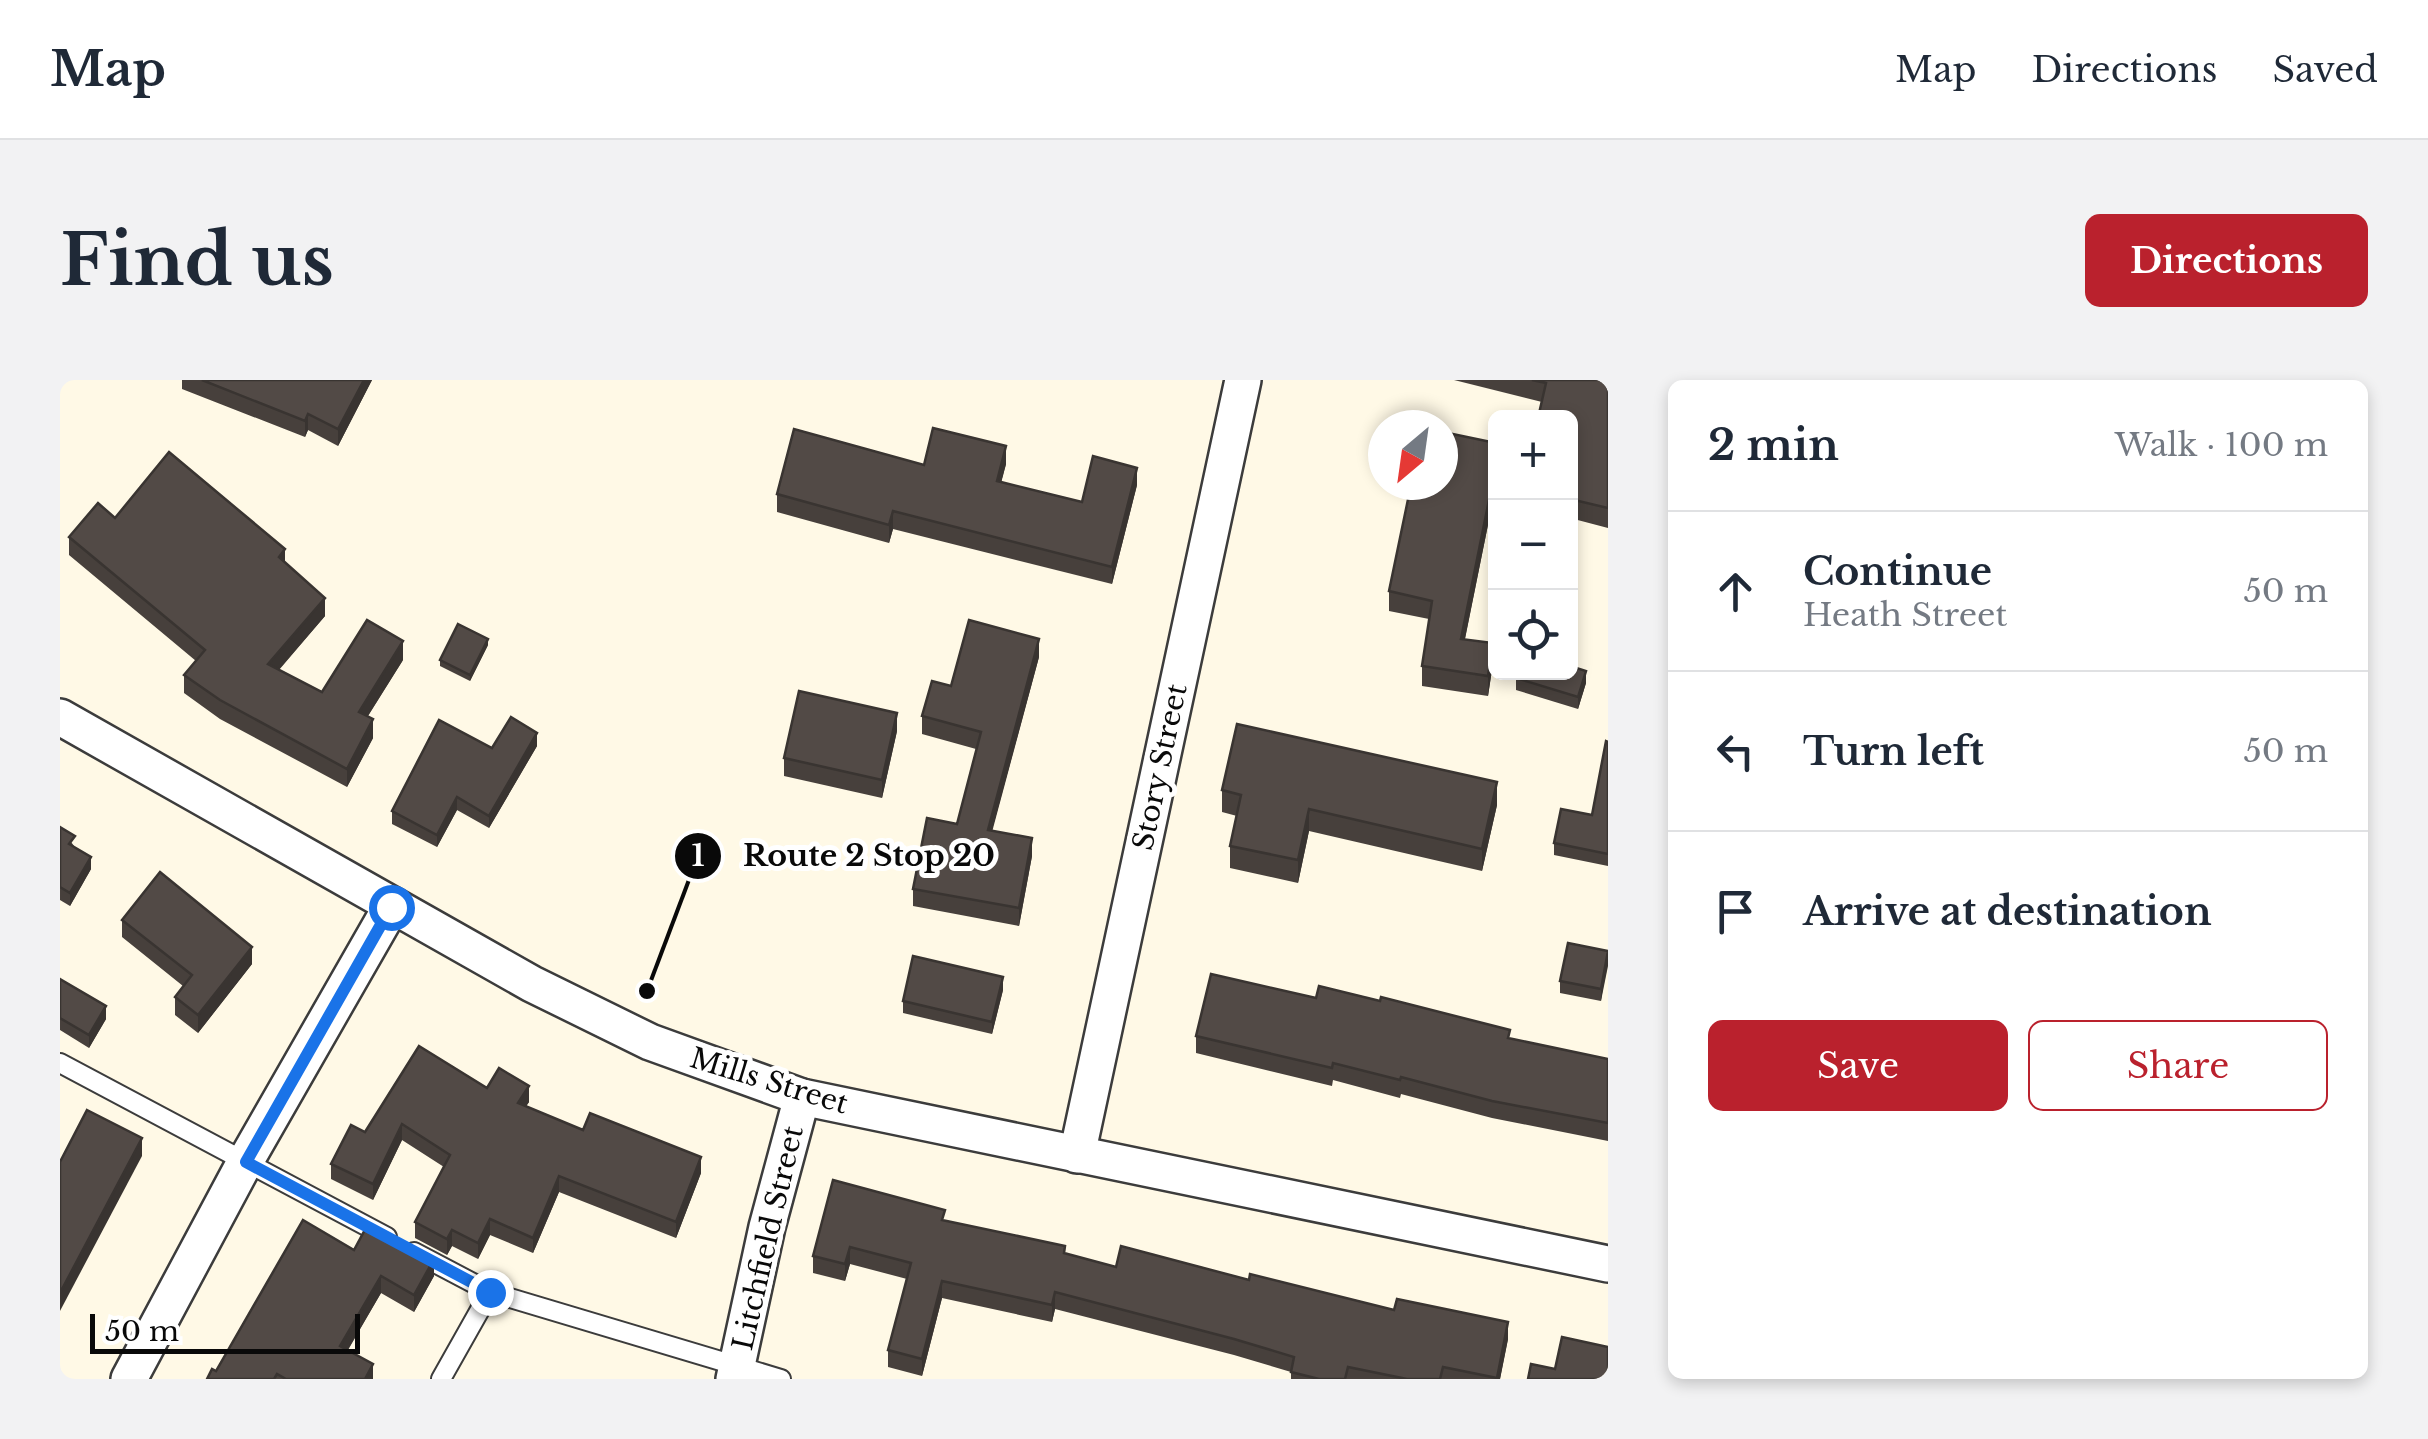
<!DOCTYPE html>
<html lang="en">
<head>
<meta charset="utf-8">
<style>
	:root { --surface:#fff; --page:#f2f2f3; --text:#1f2937; --muted:#747a83; --line:#e0e1e3; --accent:#ba212d }
	body { margin:0; font-family:"Libre Baskerville",serif; background:var(--page); color:var(--text) }
	.controls { position:absolute; right:30px; top:30px; display:grid; overflow:hidden; border-radius:15px; box-shadow:0 5px 15px #0003 }
	.controls button { width:90px; height:90px; display:grid; place-items:center; padding:0; border:0; border-bottom:2px solid var(--line); background:var(--surface); color:var(--text); font:50px sans-serif }
	.compass { position:absolute; left:1308px; top:30px; width:90px; height:90px; border-radius:50%; background:var(--surface); box-shadow:0 5px 15px #0003; rotate:209deg }
	.scale { position:absolute; left:30px; bottom:25px; width:270px; box-sizing:border-box; padding-left:10px; border:5px solid #090909; border-top:0; font-size:28px; line-height:35px; white-space:nowrap; color:#090909; -webkit-text-stroke:8px #fff; paint-order:stroke }
	.stop { position:absolute; width:30px; height:30px; margin:-22px; border:8px solid #1a73e8; border-radius:50%; background:#fff }
	.stop.end { background:#1a73e8; border-color:#fff; box-shadow:0 2px 10px #0008 }
	.list { margin:0; padding:0; list-style:none }
	h2 { display:flex; justify-content:space-between; align-items:center; height:130px; margin:0; padding:0 40px; font-size:42px }
	h2 small { font-size:32px; font-weight:400; color:var(--muted) }
	.list li { display:grid; grid-template-columns:65px 1fr auto; gap:30px; align-items:center; box-sizing:border-box; height:160px; padding:0 40px; border-top:2px solid var(--line) }
	.list b { display:block; font-size:38px; white-space:nowrap }
	.list p { margin:0; font-size:32px; white-space:nowrap; color:var(--muted) }
	.list em { font-size:32px; font-style:normal; color:var(--muted) }
	.actions { display:flex; gap:20px; padding:30px 40px }
	.actions a { flex:1; padding:22px 0; border:2px solid var(--accent); border-radius:15px; text-align:center; font-size:35px; color:var(--accent) }
	.actions .main { background:var(--accent); color:#fff }
	.icon { flex:none; width:55px; height:55px; fill:none; stroke:currentColor; stroke-width:2; stroke-linecap:round; stroke-linejoin:round }
	.map { position:relative; flex:none; width:1548px; height:999px; overflow:hidden; border-radius:15px }
	header { display:flex; align-items:center; gap:60px; box-sizing:border-box; height:140px; padding:0 50px; background:var(--surface); border-bottom:2px solid var(--line) }
	header strong { font-size:48px }
	nav { display:flex; gap:55px; margin-inline-start:auto; font-size:35px }
	.intro { display:flex; align-items:center; justify-content:space-between; box-sizing:border-box; height:240px; padding:0 60px }
	h1 { margin:0; font-size:70px }
	.button { padding:25px 45px; border-radius:15px; background:var(--accent); color:#fff; font-size:35px; font-weight:700 }
	main { display:flex; gap:60px; padding:0 60px }
	aside { flex:1; background:var(--surface); border-radius:15px; box-shadow:0 5px 15px #0003 }
	.map>svg:first-child { display:block }
	.lines { fill:none; stroke-linecap:round; stroke-linejoin:round }
	.service-casing { stroke:#3c3c3c; stroke-width:22 }
	.minor-casing { stroke:#3c3c3c; stroke-width:40 }
	.service { stroke:#fff; stroke-width:18 }
	.minor { stroke:#fff; stroke-width:35 }
	.wall { fill:#47403c }
	.shaded-wall { fill:#393431 }
	.building { fill:#524a46; stroke:#393431; stroke-width:2.5 }
	.route { stroke:#1a73e8; stroke-width:12 }
	.labels { text-anchor:middle; dominant-baseline:central; stroke-width:10; stroke-linejoin:round; paint-order:stroke }
	.street-label { font-size:28px; fill:#090909; stroke:#fff }
	.leader { fill:none; stroke:#090909; stroke-width:4 }
	.callout-dot { fill:#090909; stroke:#fff; stroke-width:4 }
	.mark-label { font-size:30px; text-anchor:middle; font-weight:bold; fill:#fff }
	.callout-label { font-size:30px; text-anchor:middle; font-weight:bold; fill:#090909; stroke:#fff; stroke-width:10; stroke-linejoin:round; paint-order:stroke }
</style>
</head>
<body>
<header>
<strong>Map</strong>
<nav><a>Map</a><a>Directions</a><a>Saved</a></nav>
</header>
<div class="intro"><h1>Find us</h1><a class="button">Directions</a></div>
<main>
<div class="map">
<svg width="1548" height="999" viewBox="0 0 1548 999">
	<rect width="100%" height="100%" fill="#fff9e6"/>
	<g class="lines">
		<defs>
			<g id="service">
				<polyline points="0,683 327,857"/>
				<polyline points="354,872 430,912 721,999"/>
				<polyline points="381,999 430,912"/>
			</g>
			<g id="minor">
				<polyline points="0,337 472,604 590,662 742,717 1548,884"/>
				<polyline points="1017,775 1183,0"/>
				<polyline points="69,999 185,782 331,527"/>
				<polyline points="674,999 707,847 742,717"/>
			</g>
		</defs>
		<use href="#service" class="service-casing"/>
		<use href="#minor" class="minor-casing"/>
		<use href="#service" class="service"/>
		<use href="#minor" class="minor"/>
	</g>
	<g class="wall">
		<polygon points="122,0 312,0 278,66 248,50 245,57 122,9"/>
		<polygon points="1394,0 1548,0 1548,148 1510,138 1510,38 1482,22"/>
		<polygon points="1436,63 1436,120 1433,120 1405,259 1433,283 1428,316 1362,306 1362,286 1369,239 1329,231 1329,211"/>
		<polygon points="946,84 941,102 1022,122 1077,105 1052,204 833,149 829,163 717,132 717,114 864,85"/>
		<polygon points="55,138 225,183 265,236 219,290 262,312 343,280 308,336 313,358 287,407 160,339 124,313 124,295 136,281 9,175 9,157"/>
		<polygon points="428,265 410,301 380,286 380,280"/>
		<polygon points="979,277 932,450 972,476 959,546 853,526 853,509 897,444 916,369 862,354 862,336 891,306"/>
		<polygon points="1456,298 1526,303 1518,329 1456,310"/>
		<polygon points="837,351 822,418 724,396 724,378"/>
		<polygon points="1548,362 1548,486 1494,475 1494,463 1532,435"/>
		<polygon points="477,366 429,448 397,430 377,467 332,444 332,431 432,368"/>
		<polygon points="1162,410 1437,425 1422,491 1249,451 1238,503 1170,488 1170,466 1177,436 1162,432"/>
		<polygon points="0,447 31,489 10,526 0,520"/>
		<polygon points="62,540 192,584 138,653 115,635 115,617 123,606 62,557"/>
		<polygon points="1548,571 1541,621 1500,613 1500,601"/>
		<polygon points="0,599 46,639 29,668 0,650"/>
		<polygon points="943,610 932,654 843,633 843,621"/>
		<polygon points="1256,618 1548,679 1548,761 1432,738 1341,714 1340,718 1273,700 1272,706 1136,673 1136,656"/>
		<polygon points="427,708 469,722 465,727 523,750 641,793 616,858 499,812 473,873 430,855 418,879 392,866 387,875 355,858 355,842 384,787 342,760 313,820 271,799 271,784 305,752"/>
		<polygon points="885,840 1056,887 1189,900 1448,959 1440,999 1231,999 1231,992 1174,975 995,929 992,942 882,918 862,996 828,987 828,970 847,899 790,884 785,901 753,893 753,876"/>
		<polygon points="294,870 374,896 354,932 321,913 288,970 313,999 147,999"/>
	</g>
	<g class="shaded-wall">
		<polygon points="304,0 312,0 278,66 278,49"/>
		<polygon points="248,34 248,50 245,57 245,41"/>
		<polygon points="946,66 946,84 937,119 937,101"/>
		<polygon points="1077,88 1077,105 1052,204 1052,187"/>
		<polygon points="1433,100 1433,120 1401,278 1401,259"/>
		<polygon points="833,131 833,149 829,163 829,145"/>
		<polygon points="225,169 225,188 219,177"/>
		<polygon points="265,218 265,236 208,302 208,284"/>
		<polygon points="428,259 428,265 410,301 410,295"/>
		<polygon points="979,259 979,277 928,467 928,450"/>
		<polygon points="343,261 343,280 299,350 299,332"/>
		<polygon points="1433,263 1433,283 1428,316 1428,296"/>
		<polygon points="1526,291 1526,303 1518,329 1518,317"/>
		<polygon points="837,333 837,351 822,418 822,400"/>
		<polygon points="313,339 313,358 287,407 287,389"/>
		<polygon points="477,353 477,366 429,448 429,436"/>
		<polygon points="1437,402 1437,425 1422,491 1422,469"/>
		<polygon points="397,417 397,430 377,467 377,455"/>
		<polygon points="1249,429 1249,451 1238,503 1238,480"/>
		<polygon points="972,458 972,476 959,546 959,528"/>
		<polygon points="31,477 31,489 10,526 10,513"/>
		<polygon points="192,567 192,584 138,653 138,635"/>
		<polygon points="1548,574 1548,586 1541,621 1541,609"/>
		<polygon points="943,597 943,610 932,654 932,642"/>
		<polygon points="46,626 46,639 29,668 29,655"/>
		<polygon points="469,706 469,722 458,739 458,723"/>
		<polygon points="342,744 342,760 313,820 313,804"/>
		<polygon points="82,758 82,776 0,931 0,913"/>
		<polygon points="641,777 641,793 616,858 616,842"/>
		<polygon points="499,796 499,812 473,873 473,858"/>
		<polygon points="430,839 430,855 418,879 418,863"/>
		<polygon points="392,850 392,866 387,875 387,859"/>
		<polygon points="790,867 790,884 785,901 785,884"/>
		<polygon points="374,879 374,896 354,932 354,915"/>
		<polygon points="321,896 321,913 280,983 280,966"/>
		<polygon points="882,901 882,918 862,996 862,979"/>
		<polygon points="995,912 995,929 992,942 992,925"/>
		<polygon points="1448,942 1448,959 1440,999 1437,999"/>
		<polygon points="313,984 313,999 305,999"/>
	</g>
	<g class="building">
		<polygon points="142,0 304,0 278,49 248,34 245,41"/>
		<polygon points="1472,0 1548,0 1548,128 1510,119 1510,38 1478,38 1486,3"/>
		<polygon points="873,48 946,66 937,101 1022,122 1033,76 1077,88 1052,187 833,131 829,145 717,114 734,49 864,85"/>
		<polygon points="1383,52 1436,63 1436,101 1433,100 1401,259 1433,263 1428,296 1362,286 1372,221 1329,211 1351,105 1383,105"/>
		<polygon points="109,72 225,169 219,177 265,218 208,284 262,312 307,240 343,261 299,332 313,339 287,389 160,320 124,295 145,270 9,157 38,123 55,138"/>
		<polygon points="909,240 979,259 928,450 972,458 959,528 853,509 867,438 897,444 921,352 862,336 872,301 891,306"/>
		<polygon points="398,244 428,259 410,295 380,280"/>
		<polygon points="1510,286 1526,291 1518,317 1456,298 1458,292 1510,292"/>
		<polygon points="739,311 837,333 822,400 724,378"/>
		<polygon points="451,337 477,353 429,436 397,417 377,455 332,431 379,340 432,368"/>
		<polygon points="1177,344 1437,402 1422,469 1249,429 1238,480 1170,466 1181,415 1162,410"/>
		<polygon points="1546,361 1548,362 1548,474 1494,463 1501,429 1532,435"/>
		<polygon points="0,447 15,456 9,464 31,477 10,513 0,507"/>
		<polygon points="100,492 192,567 138,635 115,617 132,595 62,540"/>
		<polygon points="1508,563 1548,571 1541,609 1500,601"/>
		<polygon points="853,576 943,597 932,642 843,621"/>
		<polygon points="1151,594 1256,618 1259,606 1320,621 1321,617 1450,650 1448,658 1548,679 1548,743 1432,721 1341,697 1340,700 1273,683 1272,688 1136,656"/>
		<polygon points="0,599 46,626 29,655 0,638"/>
		<polygon points="359,666 427,708 439,688 469,706 458,723 523,750 530,733 641,777 616,842 499,796 473,858 430,839 418,863 392,850 387,859 355,842 390,775 342,744 313,804 271,784 291,745 305,752"/>
		<polygon points="27,730 82,758 0,913 0,782"/>
		<polygon points="773,800 885,830 882,840 1005,866 1004,873 1056,887 1061,866 1189,900 1190,894 1334,930 1337,919 1448,942 1437,998 1383,987 1380,999 1347,999 1288,987 1285,999 1259,999 1231,992 1234,977 1174,959 995,912 992,925 882,901 862,979 828,970 851,883 790,867 785,884 753,876"/>
		<polygon points="243,840 294,870 307,846 374,879 354,915 321,896 280,966 313,984 305,999 226,999 217,994 214,999 147,999 152,989 156,991"/>
		<polygon points="1502,957 1548,967 1548,999 1468,999 1471,984 1495,989"/>
	</g>
	<g class="lines">
		<polyline class="route" points="331,527 186,782 430,912"/>
	</g>
	<g class="labels">
		<g class="street-label">
			<text transform="translate(1100 387) rotate(-78)">Story Street</text>
			<text transform="translate(709 701) rotate(17)">Mills Street</text>
			<text transform="translate(708 858) rotate(-77)">Litchfield Street</text>
		</g>
	</g>
	<path class="leader" d="M587 611L638 476"/>
	<g class="callout-dot">
		<circle cx="587" cy="611" r="10"/>
		<circle cx="638" cy="476" r="25"/>
	</g>
	<g class="mark-label">
		<text x="638" y="486">1</text>
	</g>
	<g class="callout-label">
		<text x="809" y="486">Route 2 Stop 20</text>
	</g>
</svg>
<div class="controls">
<button>+</button>
<button>−</button>
<button><svg class="icon" aria-label="locate" viewBox="0 0 24 24"><circle cx="12" cy="12" r="6"/><path d="M12 2v4M12 18v4M2 12h4M18 12h4"/></svg></button>
</div>
<svg class="compass" viewBox="-18 -18 36 36"><path d="M0-13l5 13h-10z" fill="#e53935"/><path d="M0 13l5-13h-10z" fill="#747a83"/></svg>
<div class="scale">50 m</div>
<div class="stop" style="left:331px;top:527px"></div>
<div class="stop end" style="left:430px;top:912px"></div>
</div>
<aside>
<h2>2 min<small>Walk · 100 m</small></h2>
<ul class="list">
<li><svg class="icon" aria-label="ahead" viewBox="0 0 24 24"><path d="M12 20V5M6 11l6-6 6 6"/></svg><div><b>Continue</b><p>Heath Street</p></div><em>50 m</em></li>
<li><svg class="icon" aria-label="left" viewBox="0 0 24 24"><path d="M17 20v-9H6M10 6l-5 5 5 5"/></svg><div><b>Turn left</b></div><em>50 m</em></li>
<li><svg class="icon" aria-label="arrive" viewBox="0 0 24 24"><path d="M6 21V4h12l-3 4 3 4H6"/></svg><div><b>Arrive at destination</b></div></li>
</ul>
<div class="actions"><a class="main">Save</a><a>Share</a></div>
</aside>
</main>
</body>
</html>
